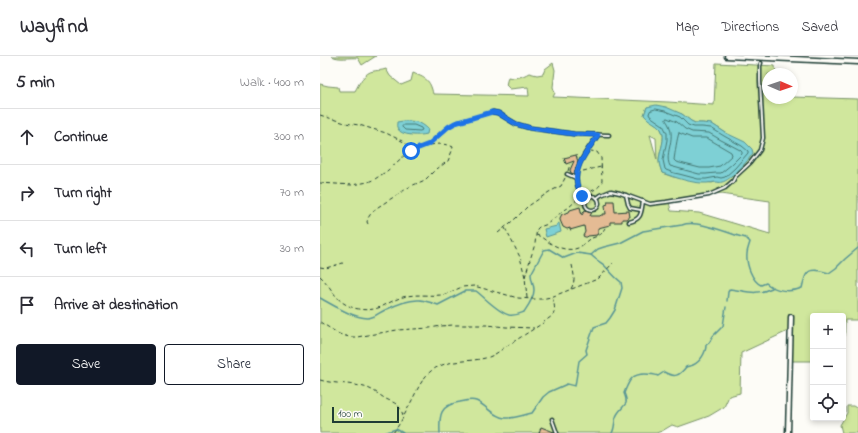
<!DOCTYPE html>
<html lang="en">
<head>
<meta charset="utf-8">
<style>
	:root { --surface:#fff; --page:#f7f7f7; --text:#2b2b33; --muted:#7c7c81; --line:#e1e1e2; --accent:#111827 }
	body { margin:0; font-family:"Indie Flower",sans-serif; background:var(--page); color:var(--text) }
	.controls { position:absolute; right:12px; bottom:12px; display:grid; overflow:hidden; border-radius:4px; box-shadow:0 2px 6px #0003 }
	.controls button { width:36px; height:36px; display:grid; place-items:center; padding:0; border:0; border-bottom:1px solid var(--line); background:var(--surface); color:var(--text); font:20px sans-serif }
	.compass { position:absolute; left:442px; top:12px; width:36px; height:36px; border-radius:50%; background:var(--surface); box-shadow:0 2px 6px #0003; rotate:92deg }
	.scale { position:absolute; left:12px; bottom:10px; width:67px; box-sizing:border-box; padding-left:4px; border:2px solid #1f3d34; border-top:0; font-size:11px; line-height:14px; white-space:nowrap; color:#1f3d34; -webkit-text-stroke:3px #fdfcf7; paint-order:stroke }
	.stop { position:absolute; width:12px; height:12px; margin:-9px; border:3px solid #1a73e8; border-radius:50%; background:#fff }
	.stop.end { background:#1a73e8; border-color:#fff; box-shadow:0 1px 4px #0008 }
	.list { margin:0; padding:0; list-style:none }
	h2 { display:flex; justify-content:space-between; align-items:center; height:52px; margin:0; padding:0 16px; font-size:17px }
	h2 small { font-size:13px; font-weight:400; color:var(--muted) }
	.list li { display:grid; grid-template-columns:26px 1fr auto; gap:12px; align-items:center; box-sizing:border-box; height:56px; padding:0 16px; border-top:1px solid var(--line) }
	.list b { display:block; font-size:15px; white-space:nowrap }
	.list em { font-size:13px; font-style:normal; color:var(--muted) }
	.actions { display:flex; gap:8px; padding:12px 16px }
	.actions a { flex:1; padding:9px 0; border:1px solid var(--accent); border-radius:4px; text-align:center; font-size:14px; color:var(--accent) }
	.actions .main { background:var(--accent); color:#fff }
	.icon { flex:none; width:22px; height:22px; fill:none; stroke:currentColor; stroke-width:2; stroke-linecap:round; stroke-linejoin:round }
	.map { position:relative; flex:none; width:538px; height:377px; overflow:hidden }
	header { display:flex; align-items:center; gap:24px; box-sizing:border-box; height:56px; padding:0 20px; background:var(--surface); border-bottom:1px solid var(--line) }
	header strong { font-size:19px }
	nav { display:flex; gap:22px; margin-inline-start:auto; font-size:14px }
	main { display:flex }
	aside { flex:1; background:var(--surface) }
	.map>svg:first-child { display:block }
	.green { fill:#d0e79d; stroke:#789268; fill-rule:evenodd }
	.water { fill:#7ed0d5; stroke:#589595 }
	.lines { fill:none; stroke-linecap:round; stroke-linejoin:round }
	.shore { stroke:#457874; stroke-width:1 }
	.stream { stroke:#589595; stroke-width:1.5 }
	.building { fill:#e4bb94; stroke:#1f3d34 }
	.service-casing { stroke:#1f3d34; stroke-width:5 }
	.minor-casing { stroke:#1f3d34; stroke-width:7 }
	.path { stroke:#1f3d34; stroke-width:1; stroke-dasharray:4 3; stroke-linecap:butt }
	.service { stroke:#fdfcf7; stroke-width:2 }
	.minor { stroke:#fdfcf7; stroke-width:4 }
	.route { stroke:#1a73e8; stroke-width:5 }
</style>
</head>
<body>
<header>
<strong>Wayfind</strong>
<nav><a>Map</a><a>Directions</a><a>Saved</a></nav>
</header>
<main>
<aside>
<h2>5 min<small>Walk · 400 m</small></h2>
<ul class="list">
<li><svg class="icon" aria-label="ahead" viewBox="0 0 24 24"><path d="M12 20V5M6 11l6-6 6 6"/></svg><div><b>Continue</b></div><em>300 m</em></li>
<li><svg class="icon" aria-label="right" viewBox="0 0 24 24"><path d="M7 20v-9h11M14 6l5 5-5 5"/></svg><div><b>Turn right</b></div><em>70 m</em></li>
<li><svg class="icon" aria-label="left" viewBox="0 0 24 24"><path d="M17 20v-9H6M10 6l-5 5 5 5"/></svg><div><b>Turn left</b></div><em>30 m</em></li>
<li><svg class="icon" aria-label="arrive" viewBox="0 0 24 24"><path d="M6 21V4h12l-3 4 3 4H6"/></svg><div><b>Arrive at destination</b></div></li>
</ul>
<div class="actions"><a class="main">Save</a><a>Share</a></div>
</aside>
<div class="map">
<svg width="538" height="377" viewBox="0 0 538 377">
	<rect width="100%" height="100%" fill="#fdfcf7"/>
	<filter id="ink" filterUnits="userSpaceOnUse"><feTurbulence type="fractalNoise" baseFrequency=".025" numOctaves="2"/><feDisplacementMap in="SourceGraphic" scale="8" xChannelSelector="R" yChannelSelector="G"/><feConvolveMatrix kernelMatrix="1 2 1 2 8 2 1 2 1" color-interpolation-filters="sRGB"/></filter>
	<g filter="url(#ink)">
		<g class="green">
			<path d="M12,0H56L42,9L38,2C29,1 19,4 12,0Z"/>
			<path d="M233,7L235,14L233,31L235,37L233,41L348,46L394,49L396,7L455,10L456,18H448V42H472V41L538,43V264H525L524,305H523V260H493V305H470V274L421,297L420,337L409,340L404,351L389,360L358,371L352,369L342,375L336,377H0V28L8,30L18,31L19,35H35C39,28 44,16 54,15C59,14 60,15 66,13L70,20L81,29L91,25L93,17C105,22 110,23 113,38L209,40L208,31L190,33L186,29L188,21C195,23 202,21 209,17L217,19L223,18L225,13ZM327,51L362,58L371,65L375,67H382L392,68L406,77L397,125L392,127L353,121L342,117C341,113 339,109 339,105C339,95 347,82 341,73C337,67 329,65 324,59ZM330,79L336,82L337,104ZM393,137L450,145V178L379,157L351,155L349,146L389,139Z"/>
			<polygon points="527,350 533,350 538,353 538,377 522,377 520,369 527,357"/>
		</g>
		<g class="water">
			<path d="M336,49L346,51L362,58L371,65L375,67H382L392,68L406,77L425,86L432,93L433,97C429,104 410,125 402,126C400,127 398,126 396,126C393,126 390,127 387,127C372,128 355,121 342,117C341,113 339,109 339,105C339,95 347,82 341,73C337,67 328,65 324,59L327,51Z"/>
			<path d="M83,65C94,65 100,65 108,73L107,78C100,80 81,80 78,73C76,70 77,69 77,66Z"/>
			<polygon points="239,167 241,176 226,181 224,173 237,170 237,168"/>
		</g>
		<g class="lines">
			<g class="shore">
				<polygon points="336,53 345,55 360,61 368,69 374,71 382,71 391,72 404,80 422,90 428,95 428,97 415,112 405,121 401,122 397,121 386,123 378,123 359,118 354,117 346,114 345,113 343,104 347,84 347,77 343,69 330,60 329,58 330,55"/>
				<path d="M347,62L357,66L365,73L372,76L389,77L401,84L420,94L422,96V98L412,108L401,117H396L386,118H379L350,110C343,96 359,81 346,64Z"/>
				<polygon points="84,69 94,69 101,72 102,74 100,75 85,74 82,71"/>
				<path d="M359,77L372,82H387L411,96L412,99L400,110L389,112H380L356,106L354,104C355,97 357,82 359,77Z"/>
			</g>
			<g class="stream">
				<path d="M0,242C15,250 31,261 48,262C54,262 60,256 65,254C75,249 89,243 100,244C107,245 112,247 118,249L145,235H156C164,241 179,257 189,259C195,260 199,258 204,256C208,250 214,242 214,234C214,229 211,223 211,218L224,194L229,193L244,202L257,197L271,199"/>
				<path d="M407,245L408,236L410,233C427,235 435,240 452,232"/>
				<polyline points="64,377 76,373 83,377"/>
				<path d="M120,377C119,359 120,349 140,346C145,345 151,343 156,345C166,349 173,361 185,362C194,363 203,359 212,357L223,341L229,336L247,328L255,330L259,305L267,298L266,294L274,271L286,267L290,262L295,254L302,232L301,226C294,221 290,215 284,209C280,206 275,203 271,199L278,193L284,191L300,187L323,175L362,169C378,163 409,178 426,182L430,186C429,190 427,194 427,198C426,208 432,225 441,229L446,227C455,235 470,237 482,232C483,228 484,223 486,219C490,211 502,215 509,217L516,212L525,203L538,192"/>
				<path d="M292,377C295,372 294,366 296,361C298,355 304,351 306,347C307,343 305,340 304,337C309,325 311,318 325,318C330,318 334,318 338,320L344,316C355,322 359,320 366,311C368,310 371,310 373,309C380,306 386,297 386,289L389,287L393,280L403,270L406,251"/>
			</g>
		</g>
		<g class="building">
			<polygon points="256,99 258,106 254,118 251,117 250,114 254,105 246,108 244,102"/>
			<polygon points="287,145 294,145 295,156 309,155 310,161 308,161 308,163 302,163 302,166 290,166 290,169 278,172 278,178 277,178 277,179 268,180 267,181 265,181 263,180 265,176 264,170 250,174 250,172 247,173 243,171 240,164 240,162 242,158 249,156 250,154 260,151 262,159 265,154 272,156 270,160 280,160 281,159 283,159 283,158 286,158 285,149 288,148"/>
			<polygon points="221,371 234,376 234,377 219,377"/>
		</g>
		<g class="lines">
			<defs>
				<g id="service">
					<polyline points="173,56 178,57 196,68 210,72 254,78 289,79"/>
					<polyline points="247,118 256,122"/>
					<polyline points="306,139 308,148 310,152 321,154"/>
					<circle cx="272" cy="147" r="7"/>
					<path d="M262,140C260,136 258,132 257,128C253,110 269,93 278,79"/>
					<polyline points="277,142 281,139 291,135 300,137 330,148 346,146 389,139 405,132 413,125 415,121 430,107 440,94 443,82 440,25 440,10 441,7"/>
					<path d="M309,166C322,163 321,157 323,145"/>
					<polyline points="232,363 237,377"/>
				</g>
				<g id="minor">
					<polyline points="407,0 538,6"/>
					<polyline points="468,377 471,261"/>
				</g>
			</defs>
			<use href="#service" class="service-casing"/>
			<use href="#minor" class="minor-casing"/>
			<g class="path">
				<polyline points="0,59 25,67 39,69 66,77 82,85 94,94"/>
				<polyline points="248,115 250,108"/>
				<polyline points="263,115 281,111"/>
				<polyline points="0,127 32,129 48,126 55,123 67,115 86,98 109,88 129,71 135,67 170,57"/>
				<path d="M265,138C272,134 279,134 282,125L281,102L277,96L271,95"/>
				<path d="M48,168L47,166L48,162L52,156L58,151L91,130L105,124L114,115L128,105L132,95L133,91C126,87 117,88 109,89"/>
				<polyline points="185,172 200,201 205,221"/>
				<polyline points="178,177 196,162 207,151 229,136 241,130 246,120"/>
				<path d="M216,179C221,180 223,183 227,185C235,191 248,196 258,192C261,191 264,187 268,184C272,181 279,181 282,177C283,176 284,173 285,172"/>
				<polyline points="0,211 6,212 23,207"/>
				<path d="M0,220C9,228 13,239 22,246C33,254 48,256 61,251C69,247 77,242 87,240C98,238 110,240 121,239L126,238L142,231L154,230L198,242L213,243H221L231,241L275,224L279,222L293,207"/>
				<path d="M251,233C256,223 254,219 252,209"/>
				<polyline points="207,242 205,221 210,204 215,188 216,179 217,173 219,171 228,168 232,163 237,161 241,156 248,152 259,142"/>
				<polyline points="0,266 19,278 29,281 37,281 77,274 110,272 121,270 133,269 167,269 186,271 214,272"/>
				<path d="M0,324C14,328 30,327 44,331C53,333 59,339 66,343C77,348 79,348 83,359"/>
				<polyline points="54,376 54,377"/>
				<path d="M73,377C80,368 85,358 90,348C96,337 101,323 111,315C128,302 150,307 169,301C177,298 183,292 190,288C201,281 212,274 223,267C226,264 230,262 233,259C236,253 234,247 232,241"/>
			</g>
			<use href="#service" class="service"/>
			<use href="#minor" class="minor"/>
		</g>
	</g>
	<g class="lines" filter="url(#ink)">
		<path class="route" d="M91,95L109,88L128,71L135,67L172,56L178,57L196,68L210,72L254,78L278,79C269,93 251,113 258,131C259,134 261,137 262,140"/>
	</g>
</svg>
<div class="controls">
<button>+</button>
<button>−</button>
<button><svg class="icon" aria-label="locate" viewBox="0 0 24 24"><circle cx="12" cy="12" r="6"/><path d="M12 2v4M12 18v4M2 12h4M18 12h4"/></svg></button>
</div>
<svg class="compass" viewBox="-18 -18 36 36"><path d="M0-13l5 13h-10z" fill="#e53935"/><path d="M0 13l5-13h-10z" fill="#7c7c81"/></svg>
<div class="scale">100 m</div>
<div class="stop" style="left:91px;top:95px"></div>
<div class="stop end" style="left:262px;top:140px"></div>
</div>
</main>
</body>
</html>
